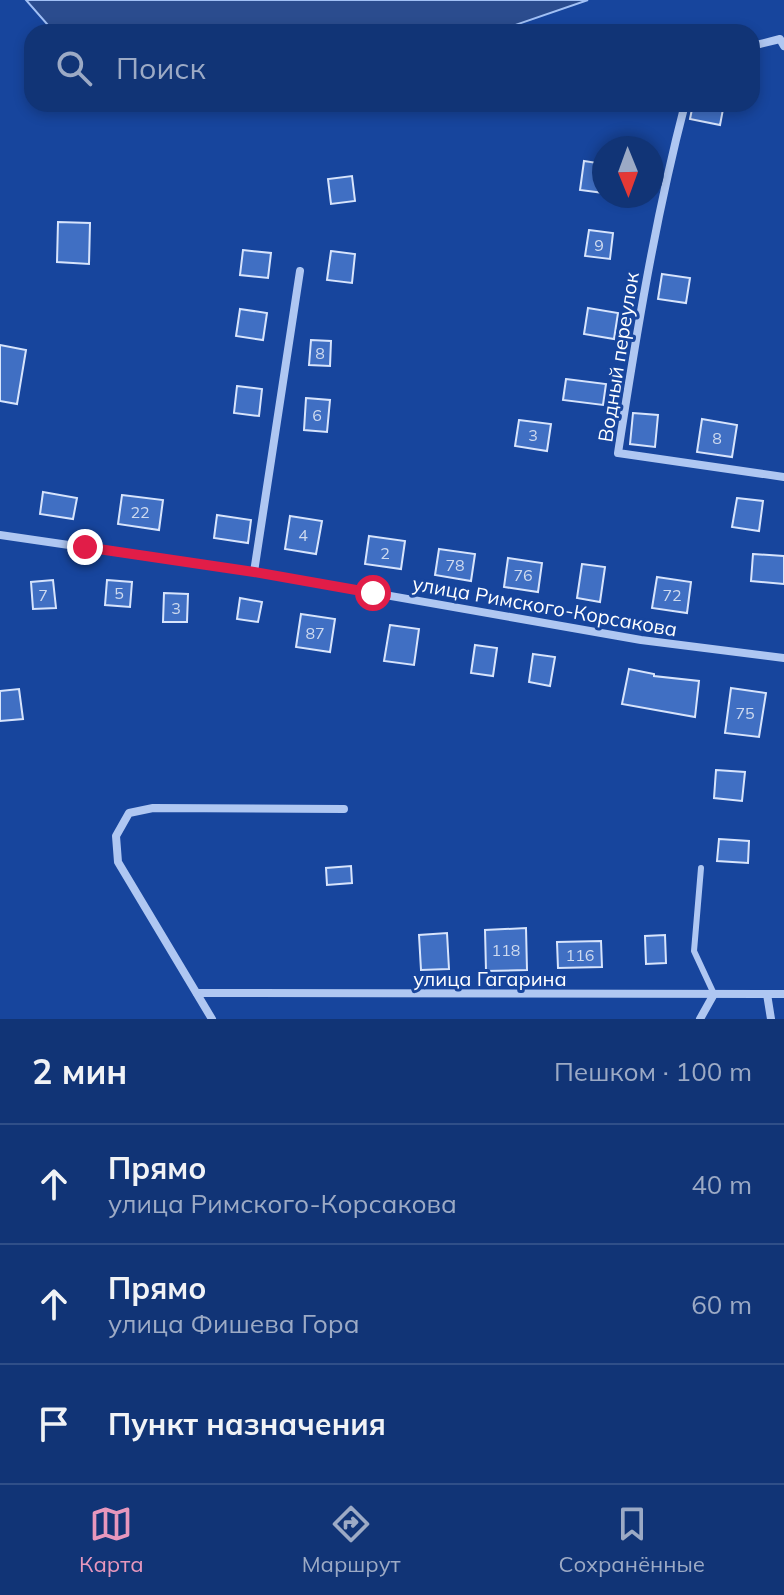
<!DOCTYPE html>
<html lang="ru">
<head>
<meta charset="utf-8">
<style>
	:root { --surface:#113476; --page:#1e3f7e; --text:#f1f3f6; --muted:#9caac5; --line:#304f88; --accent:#e797bd }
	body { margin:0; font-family:Mulish,sans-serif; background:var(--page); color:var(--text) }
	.compass { position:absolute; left:592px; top:136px; width:72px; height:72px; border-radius:50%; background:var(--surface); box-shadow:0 4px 12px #0003; rotate:179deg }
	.stop { position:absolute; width:24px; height:24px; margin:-18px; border:6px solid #e11d48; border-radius:50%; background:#fff }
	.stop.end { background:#e11d48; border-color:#fff; box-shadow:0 2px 8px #0008 }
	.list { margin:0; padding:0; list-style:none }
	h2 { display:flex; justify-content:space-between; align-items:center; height:104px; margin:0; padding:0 32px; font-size:34px }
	h2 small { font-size:26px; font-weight:400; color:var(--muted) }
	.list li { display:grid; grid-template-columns:52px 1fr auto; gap:24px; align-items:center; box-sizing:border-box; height:120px; padding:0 32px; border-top:2px solid var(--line) }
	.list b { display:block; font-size:30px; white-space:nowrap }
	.list p { margin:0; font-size:26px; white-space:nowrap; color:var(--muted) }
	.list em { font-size:26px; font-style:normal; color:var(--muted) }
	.icon { flex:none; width:44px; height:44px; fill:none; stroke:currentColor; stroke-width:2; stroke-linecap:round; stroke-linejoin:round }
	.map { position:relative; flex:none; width:784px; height:1019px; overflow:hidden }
	.search { position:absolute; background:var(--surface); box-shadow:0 4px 12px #0003; left:24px; right:24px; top:24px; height:88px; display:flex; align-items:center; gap:20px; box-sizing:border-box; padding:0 28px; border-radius:24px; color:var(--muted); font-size:30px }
	.sheet { height:464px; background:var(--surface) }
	nav { display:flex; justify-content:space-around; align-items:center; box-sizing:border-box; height:112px; border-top:2px solid var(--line); background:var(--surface); font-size:22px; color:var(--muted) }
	nav a { display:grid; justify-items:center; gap:4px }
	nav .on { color:var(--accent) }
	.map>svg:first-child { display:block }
	.water { fill:#2b4c8e; stroke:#a1c0f5; stroke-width:2 }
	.building { fill:#406fc3; stroke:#d7e4fc; stroke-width:2 }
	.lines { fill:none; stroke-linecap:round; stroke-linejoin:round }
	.lane { stroke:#afc7f2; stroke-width:6 }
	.street { stroke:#afc7f2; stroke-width:8 }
	.route { stroke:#e11d48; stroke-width:10 }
	.labels { text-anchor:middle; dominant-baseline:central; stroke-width:6; stroke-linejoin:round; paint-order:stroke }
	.number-label { font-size:16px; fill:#cfdbf0 }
	.street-label { font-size:20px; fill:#fff; stroke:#17459d }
</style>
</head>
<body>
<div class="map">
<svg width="784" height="1019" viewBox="0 0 784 1019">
	<rect width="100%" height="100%" fill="#17459d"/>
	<polygon class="water" points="26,0 588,0 495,32 54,32"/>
	<g class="building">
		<polygon points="693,104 724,104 720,125 690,119"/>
		<polygon points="584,161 604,164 604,193 580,190"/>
		<polygon points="352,176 355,201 331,204 328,179"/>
		<polygon points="58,222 90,223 89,264 57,262"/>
		<polygon points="589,230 613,233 610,259 585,256"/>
		<polygon points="243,250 271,253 268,278 240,275"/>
		<polygon points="331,251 355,254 352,283 327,280"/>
		<polygon points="662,274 690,278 686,303 658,299"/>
		<polygon points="588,308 618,313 614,339 584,334"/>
		<polygon points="240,309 267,313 263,340 236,336"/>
		<polygon points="311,340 331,341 330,366 309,365"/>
		<polygon points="0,345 26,350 17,404 0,401"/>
		<polygon points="566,379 606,384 603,405 563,400"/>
		<polygon points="237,386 262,389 259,416 234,413"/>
		<polygon points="306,398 330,400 327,432 304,430"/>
		<polygon points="633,413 658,415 655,447 630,444"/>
		<polygon points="702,419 737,425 732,457 697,452"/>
		<polygon points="519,420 551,424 547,451 515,446"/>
		<polygon points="43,492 77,498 73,519 40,514"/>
		<polygon points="122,495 163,500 159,530 118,524"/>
		<polygon points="737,498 763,501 759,531 732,527"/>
		<polygon points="217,515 251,520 248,543 214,538"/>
		<polygon points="290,516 322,521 316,554 285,549"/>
		<polygon points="369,536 405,541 401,569 365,564"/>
		<polygon points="439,549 475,554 471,581 435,575"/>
		<polygon points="753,554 784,556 784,584 751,581"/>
		<polygon points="508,558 542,563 538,592 504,587"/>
		<polygon points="582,564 605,567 600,602 577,598"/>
		<polygon points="657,577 691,582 687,613 652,608"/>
		<polygon points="53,580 56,608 33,609 31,582"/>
		<polygon points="107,580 132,582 130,607 105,605"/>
		<polygon points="164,593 188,594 187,622 163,622"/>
		<polygon points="240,598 262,602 258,622 237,619"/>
		<polygon points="301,614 335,619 330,652 296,647"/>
		<polygon points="390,625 419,629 414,665 384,661"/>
		<polygon points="475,645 497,648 493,676 471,673"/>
		<polygon points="533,654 555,657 550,686 529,682"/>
		<polygon points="629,669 654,674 654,676 699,681 695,717 622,704"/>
		<polygon points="731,688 766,693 759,737 725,733"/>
		<polygon points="19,689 23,719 0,721 0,691"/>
		<polygon points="716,770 745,772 742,801 714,798"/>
		<polygon points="719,839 749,841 748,863 717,861"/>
		<polygon points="351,866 352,883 327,885 326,868"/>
		<polygon points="526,928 527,970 486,971 485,930"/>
		<polygon points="447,933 449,969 421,970 419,935"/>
		<polygon points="665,935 666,963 646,964 645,936"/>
		<polygon points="601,941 602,967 558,968 557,942"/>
	</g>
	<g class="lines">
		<polyline class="lane" points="701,868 694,951 714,994"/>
		<g class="street">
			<polyline points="752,46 780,39 784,46"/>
			<path d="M685,104C655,219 636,336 618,453L784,477"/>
			<polyline points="0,535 254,572 641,640 784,658"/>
			<polyline points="254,572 300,271"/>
			<polyline points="197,993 784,994"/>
			<polyline points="767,994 771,1019"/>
			<polyline points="212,1019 118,862 116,836 129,813 153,808 344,809"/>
			<polyline points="700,1019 714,994"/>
		</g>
	</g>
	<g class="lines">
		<polyline class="route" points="85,547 254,572 373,593"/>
	</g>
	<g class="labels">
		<g class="number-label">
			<text x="599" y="245">9</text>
			<text x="320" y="353">8</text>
			<text x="317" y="415">6</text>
			<text x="533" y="435">3</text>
			<text x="717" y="438">8</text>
			<text x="140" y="512">22</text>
			<text x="303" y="535">4</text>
			<text x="385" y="553">2</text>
			<text x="455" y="565">78</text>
			<text x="523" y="575">76</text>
			<text x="119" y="593">5</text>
			<text x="43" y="595">7</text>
			<text x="672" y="595">72</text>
			<text x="176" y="608">3</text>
			<text x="315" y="633">87</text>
			<text x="745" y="713">75</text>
			<text x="506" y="950">118</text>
			<text x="580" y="955">116</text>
		</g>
		<g class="street-label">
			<text transform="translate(618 357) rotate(-81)">Водный переулок</text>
			<text transform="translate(545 606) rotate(10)">улица Римского-Корсакова</text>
			<text x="490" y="978">улица Гагарина</text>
		</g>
	</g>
</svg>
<svg class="compass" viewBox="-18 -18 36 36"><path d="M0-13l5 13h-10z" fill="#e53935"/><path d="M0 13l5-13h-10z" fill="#9caac5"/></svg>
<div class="stop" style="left:373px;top:593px"></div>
<div class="stop end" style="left:85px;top:547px"></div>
<div class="search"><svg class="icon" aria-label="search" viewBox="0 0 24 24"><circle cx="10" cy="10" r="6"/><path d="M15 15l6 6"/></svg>Поиск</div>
</div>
<section class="sheet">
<h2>2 мин<small>Пешком · 100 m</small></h2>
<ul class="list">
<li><svg class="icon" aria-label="ahead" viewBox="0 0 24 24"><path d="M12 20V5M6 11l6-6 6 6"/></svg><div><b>Прямо</b><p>улица Римского-Корсакова</p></div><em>40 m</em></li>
<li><svg class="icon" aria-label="ahead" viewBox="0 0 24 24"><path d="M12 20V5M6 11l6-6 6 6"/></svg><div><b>Прямо</b><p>улица Фишева Гора</p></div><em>60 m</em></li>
<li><svg class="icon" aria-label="arrive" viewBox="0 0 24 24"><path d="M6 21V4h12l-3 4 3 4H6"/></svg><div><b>Пункт назначения</b></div></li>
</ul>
</section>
<nav>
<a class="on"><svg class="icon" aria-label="map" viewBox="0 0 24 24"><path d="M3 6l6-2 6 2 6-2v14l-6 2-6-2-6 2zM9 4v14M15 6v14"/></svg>Карта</a>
<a><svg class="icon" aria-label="directions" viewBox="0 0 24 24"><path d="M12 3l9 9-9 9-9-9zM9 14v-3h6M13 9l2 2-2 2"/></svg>Маршрут</a>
<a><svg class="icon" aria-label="saved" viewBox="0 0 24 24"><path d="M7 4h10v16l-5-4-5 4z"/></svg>Сохранённые</a>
</nav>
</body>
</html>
